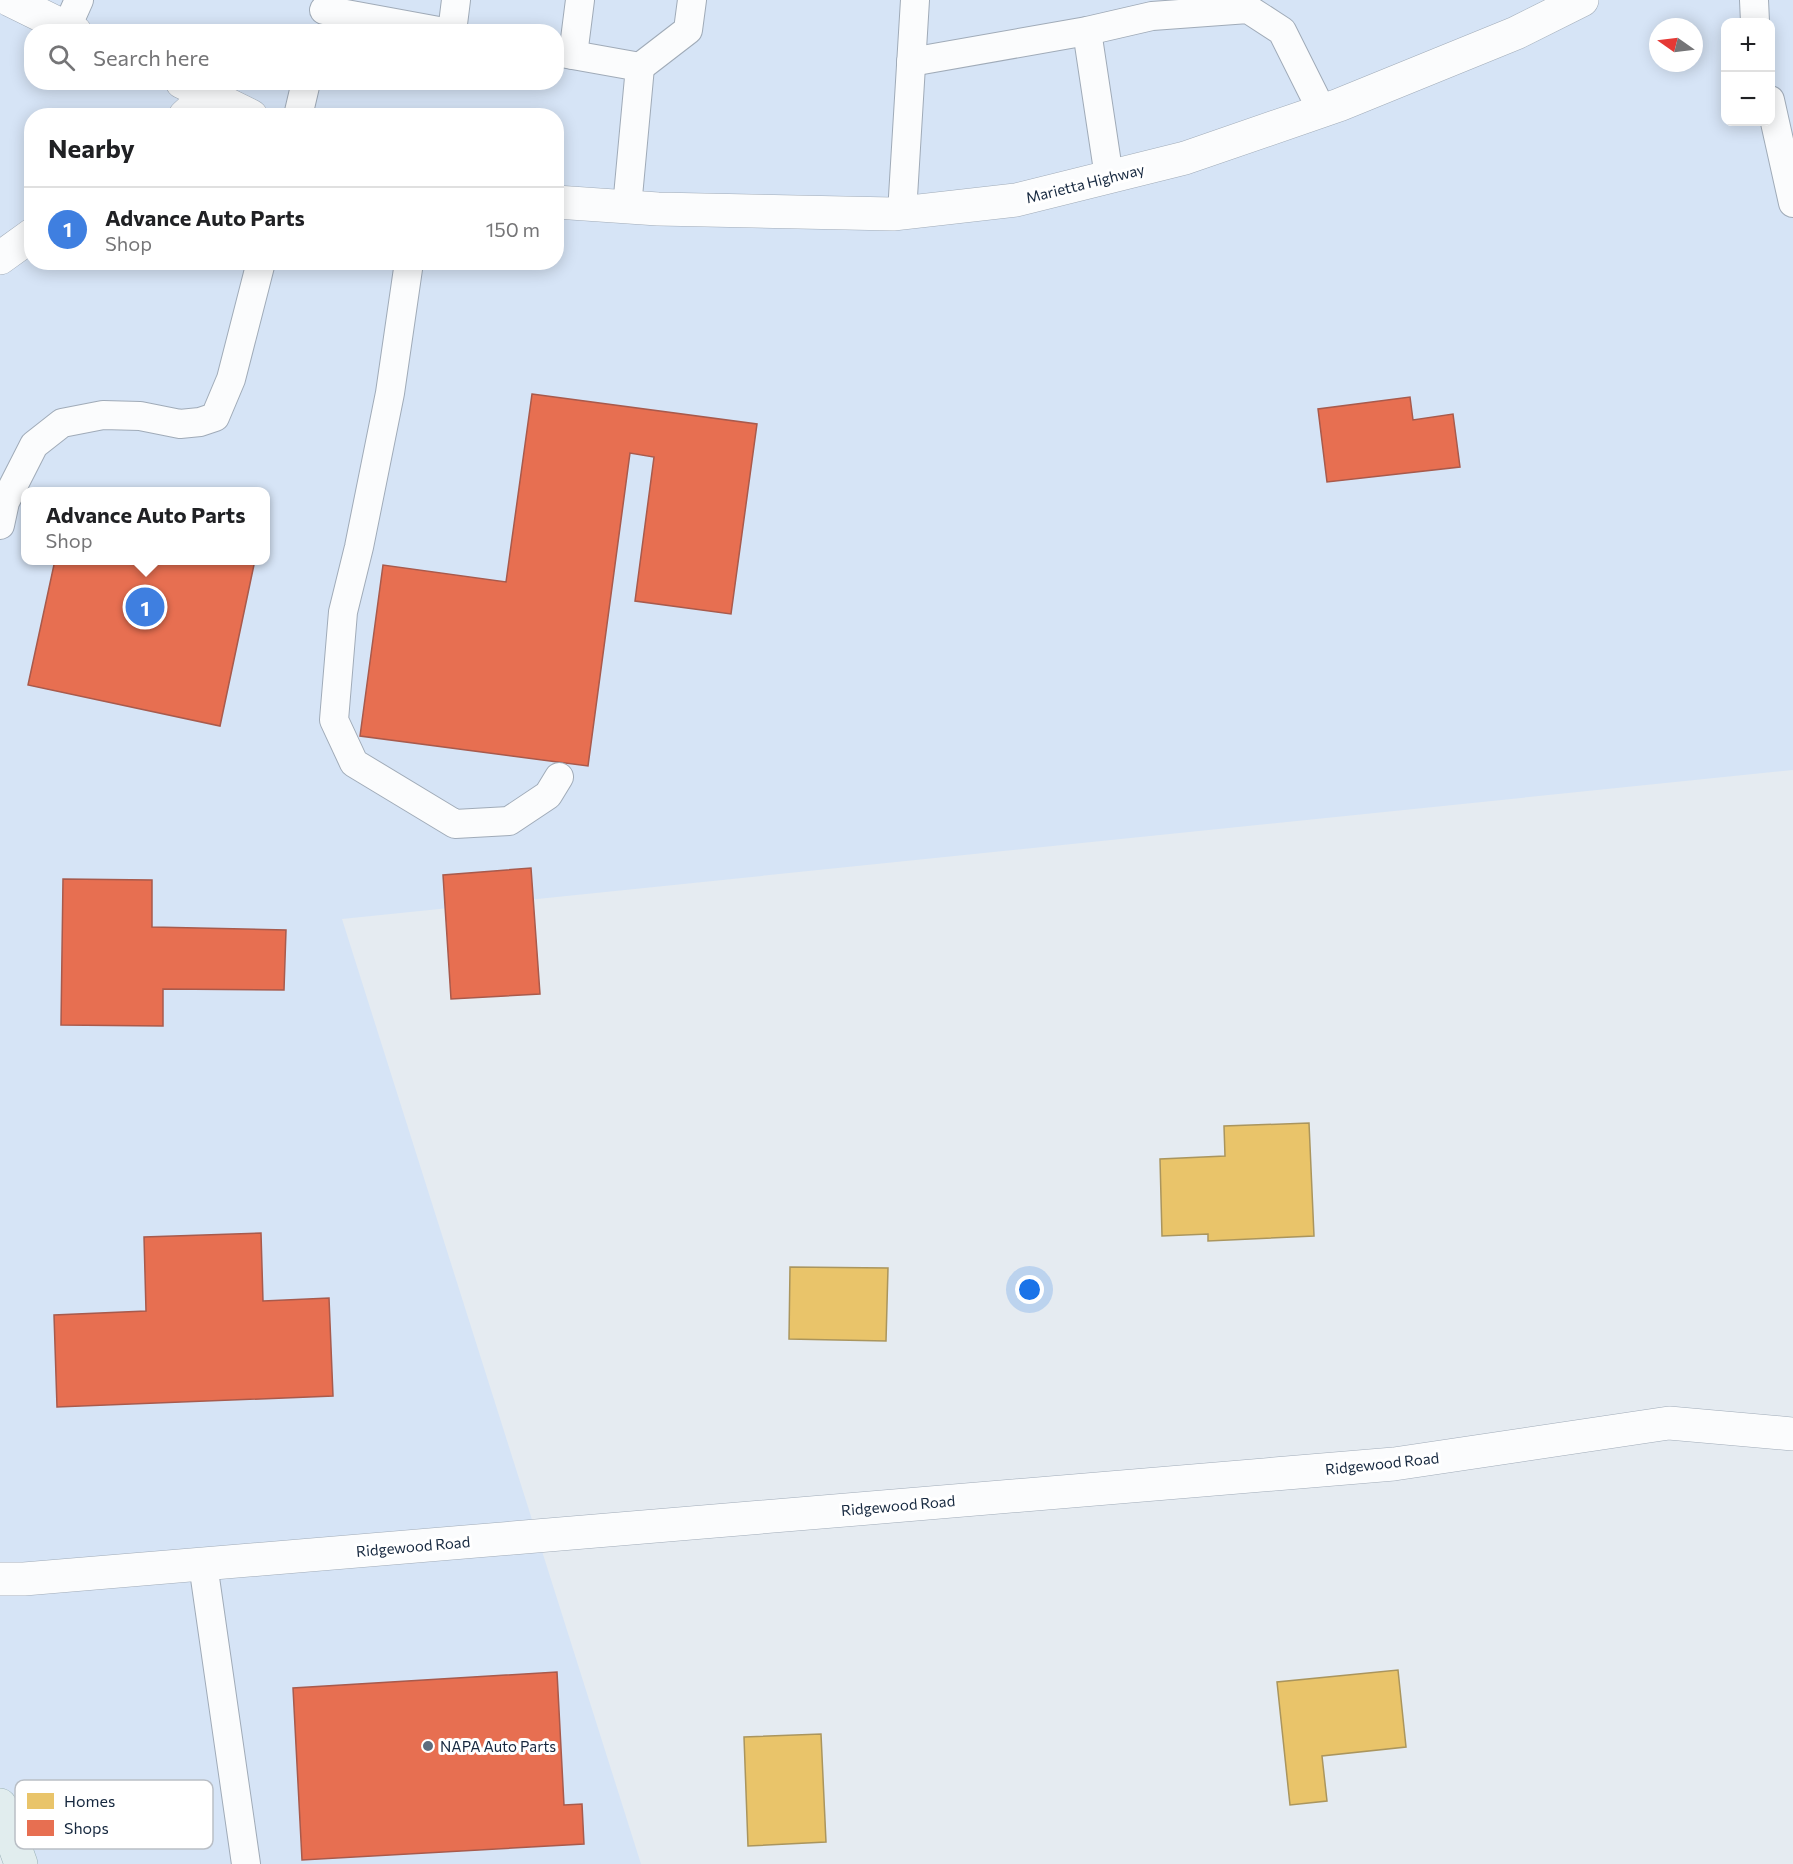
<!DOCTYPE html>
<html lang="en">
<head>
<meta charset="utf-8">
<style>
	:root { --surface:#fff; --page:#f2f2f2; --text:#202124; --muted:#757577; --line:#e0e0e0; --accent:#5e6c7d }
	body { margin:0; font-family:Commissioner,sans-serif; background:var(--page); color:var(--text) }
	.controls { position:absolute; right:18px; top:18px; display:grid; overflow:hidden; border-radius:12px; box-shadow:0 3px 15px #0003 }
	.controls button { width:54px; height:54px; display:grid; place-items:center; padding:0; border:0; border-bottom:2px solid var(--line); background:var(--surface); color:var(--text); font:30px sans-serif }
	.compass { position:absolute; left:1649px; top:18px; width:54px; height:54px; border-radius:50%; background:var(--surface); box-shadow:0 3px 15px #0003; rotate:284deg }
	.you { position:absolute; left:1030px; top:1290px; width:21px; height:21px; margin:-15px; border:4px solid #fff; border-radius:50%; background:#1a73e8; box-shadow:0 0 0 9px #1a73e833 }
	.badge { display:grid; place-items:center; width:39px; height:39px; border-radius:50%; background:var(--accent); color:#fff; font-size:20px; font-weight:700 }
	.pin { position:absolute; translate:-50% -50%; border:3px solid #fff; box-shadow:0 2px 6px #0006 }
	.popup { position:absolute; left:21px; top:487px; width:249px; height:78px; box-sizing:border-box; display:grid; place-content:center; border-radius:12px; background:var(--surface); filter:drop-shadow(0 2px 4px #0005); font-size:20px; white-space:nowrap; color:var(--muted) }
	.popup b { font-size:22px; color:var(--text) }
	.popup::after { content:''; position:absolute; left:50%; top:100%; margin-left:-12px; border:12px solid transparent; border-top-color:var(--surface) }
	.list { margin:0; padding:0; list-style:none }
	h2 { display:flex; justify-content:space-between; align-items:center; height:78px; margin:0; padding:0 24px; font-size:26px }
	h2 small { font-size:20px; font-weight:400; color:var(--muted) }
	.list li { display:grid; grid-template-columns:39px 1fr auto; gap:18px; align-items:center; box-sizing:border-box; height:84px; padding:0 24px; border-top:2px solid var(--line) }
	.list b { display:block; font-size:22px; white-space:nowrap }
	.list p { margin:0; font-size:20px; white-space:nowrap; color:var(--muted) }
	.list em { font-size:20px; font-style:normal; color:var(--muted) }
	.icon { flex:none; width:33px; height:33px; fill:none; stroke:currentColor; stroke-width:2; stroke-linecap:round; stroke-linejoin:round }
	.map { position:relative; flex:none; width:1793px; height:1864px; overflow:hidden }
	.search { position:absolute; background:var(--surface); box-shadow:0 3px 15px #0003; left:24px; top:24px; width:540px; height:66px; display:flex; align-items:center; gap:15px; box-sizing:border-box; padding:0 21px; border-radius:24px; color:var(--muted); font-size:22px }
	.panel { position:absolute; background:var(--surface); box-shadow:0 3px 15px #0003; left:24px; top:108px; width:540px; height:162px; border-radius:24px }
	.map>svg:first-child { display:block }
	.built { fill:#d6e4f6; fill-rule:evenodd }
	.homes { fill:#e9c46a; stroke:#aa955d; stroke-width:1.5 }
	.shops { fill:#e76f51; stroke:#a85a4c; stroke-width:1.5 }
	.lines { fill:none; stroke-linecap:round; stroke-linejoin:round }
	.lane-casing { stroke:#a0abb8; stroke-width:30 }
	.street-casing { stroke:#a0abb8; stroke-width:34 }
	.secondary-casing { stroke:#a0abb8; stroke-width:34 }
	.primary-casing { stroke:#9bb2b7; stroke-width:34 }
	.lane { stroke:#fbfcfd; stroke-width:28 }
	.street { stroke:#fbfcfd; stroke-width:33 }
	.secondary { stroke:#fbfcfd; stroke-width:33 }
	.primary { stroke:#e1edee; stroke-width:33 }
	.poi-dot { fill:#5e6c7d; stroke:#fff; stroke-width:2 }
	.labels { text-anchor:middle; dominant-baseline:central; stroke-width:6; stroke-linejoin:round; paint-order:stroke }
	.street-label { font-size:15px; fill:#16283f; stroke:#fff }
	.poi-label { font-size:15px; fill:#16283f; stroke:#fff; text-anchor:start }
	.key { fill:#fff; stroke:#b9bec5; stroke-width:1.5 }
	.key-label { font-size:16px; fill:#16283f }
</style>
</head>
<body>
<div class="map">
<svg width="1793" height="1864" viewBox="0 0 1793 1864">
	<rect width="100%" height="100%" fill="#e5ebf1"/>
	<path class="built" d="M0,0H1793V770L342,919L641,1864H18L0,1812ZM1726,22H1770V122H1726ZM1658,27H1694V63H1658ZM32,32H556V82H32ZM32,116H556V262H32ZM25,492H265V560H25Z"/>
	<g class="homes">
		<polygon points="1309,1123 1314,1236 1208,1241 1208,1234 1162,1236 1160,1159 1225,1156 1224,1126"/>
		<polygon points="790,1267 888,1268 886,1341 789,1339"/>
		<polygon points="1398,1670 1406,1747 1322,1756 1327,1801 1290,1805 1277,1682"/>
		<polygon points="821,1734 826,1842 748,1846 744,1737"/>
	</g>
	<g class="shops">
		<polygon points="532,394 757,424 731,614 635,601 654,457 630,453 588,766 360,736 383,565 506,582"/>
		<polygon points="1410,397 1413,420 1453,414 1460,467 1327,482 1318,409"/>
		<polygon points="70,488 88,492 69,492"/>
		<polygon points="55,560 255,560 220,726 28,685"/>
		<polygon points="531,868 540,994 451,999 443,875"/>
		<polygon points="63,879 152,880 152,927 286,930 284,990 163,989 163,1026 61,1025"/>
		<polygon points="261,1233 263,1301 329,1298 333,1396 57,1407 54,1315 146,1311 144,1237"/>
		<polygon points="557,1672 564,1805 582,1804 584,1844 302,1860 293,1688"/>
	</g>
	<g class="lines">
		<defs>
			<g id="lane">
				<polyline points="1754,0 1755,22"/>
				<polyline points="324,10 444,32"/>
				<polyline points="67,27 79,0"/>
				<polyline points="1087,31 1109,177"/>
				<polyline points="452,32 456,0"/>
				<polyline points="556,52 640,67 627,207"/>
				<polyline points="573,55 580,0"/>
				<polyline points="911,62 1087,31 1152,16 1248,9 1282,31 1322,111"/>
				<polyline points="640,67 688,30 692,0"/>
				<polyline points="1770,100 1793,203"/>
				<polyline points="298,116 306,82"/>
				<polyline points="902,213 915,0"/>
				<polyline points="409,262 390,393 359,547 343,612 334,720 354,763 455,824 509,821 548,795 559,777"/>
				<polyline points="0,525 5,502 34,445 62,423 103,415 140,416 180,424 200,422 215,417 231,379 261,262"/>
				<polyline points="203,1564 246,1864"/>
			</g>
			<g id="street">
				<polyline points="185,116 208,95"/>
				<polyline points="0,258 32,235"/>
				<polyline points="0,1579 24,1579 1394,1464 1669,1423 1793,1434"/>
			</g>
			<g id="secondary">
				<polyline points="10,0 75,32"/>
				<polyline points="182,82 251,116"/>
				<polyline points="556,202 658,209 893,214 1016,200 1185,158 1339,105 1516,33 1582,0"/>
			</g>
			<polyline id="primary" points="0,1805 21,1864"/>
		</defs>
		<use href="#lane" class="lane-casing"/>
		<use href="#street" class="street-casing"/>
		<use href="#secondary" class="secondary-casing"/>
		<use href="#primary" class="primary-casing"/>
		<use href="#lane" class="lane"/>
		<use href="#street" class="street"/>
		<use href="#secondary" class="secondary"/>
		<use href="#primary" class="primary"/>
	</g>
	<circle class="poi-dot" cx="428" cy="1746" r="6"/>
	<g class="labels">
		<g class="street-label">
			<text transform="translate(1085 183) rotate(-14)">Marietta Highway</text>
			<text transform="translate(1382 1463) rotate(-6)">Ridgewood Road</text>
			<text transform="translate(898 1505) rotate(-5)">Ridgewood Road</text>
			<text transform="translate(413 1546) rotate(-5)">Ridgewood Road</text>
		</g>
		<g class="poi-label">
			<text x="440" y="1746">NAPA Auto Parts</text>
		</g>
	</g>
	<rect x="15" y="1780" width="198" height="69" rx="9" class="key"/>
	<rect x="27" y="1793" width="27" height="16" fill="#e9c46a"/>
	<rect x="27" y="1820" width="27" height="16" fill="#e76f51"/>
	<g class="key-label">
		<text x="64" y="1807">Homes</text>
		<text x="64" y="1834">Shops</text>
	</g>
</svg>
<div class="controls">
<button>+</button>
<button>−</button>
</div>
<svg class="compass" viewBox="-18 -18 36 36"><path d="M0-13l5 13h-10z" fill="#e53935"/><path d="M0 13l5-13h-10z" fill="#757577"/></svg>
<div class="you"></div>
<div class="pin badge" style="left:145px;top:607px;background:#3f7fe0">1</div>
<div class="popup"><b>Advance Auto Parts</b>Shop</div>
<div class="search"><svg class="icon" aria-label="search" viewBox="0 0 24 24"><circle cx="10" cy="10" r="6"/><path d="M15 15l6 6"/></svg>Search here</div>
<section class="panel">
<h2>Nearby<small></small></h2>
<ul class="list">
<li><span class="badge" style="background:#3f7fe0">1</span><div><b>Advance Auto Parts</b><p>Shop</p></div><em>150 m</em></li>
</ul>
</section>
</div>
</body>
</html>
